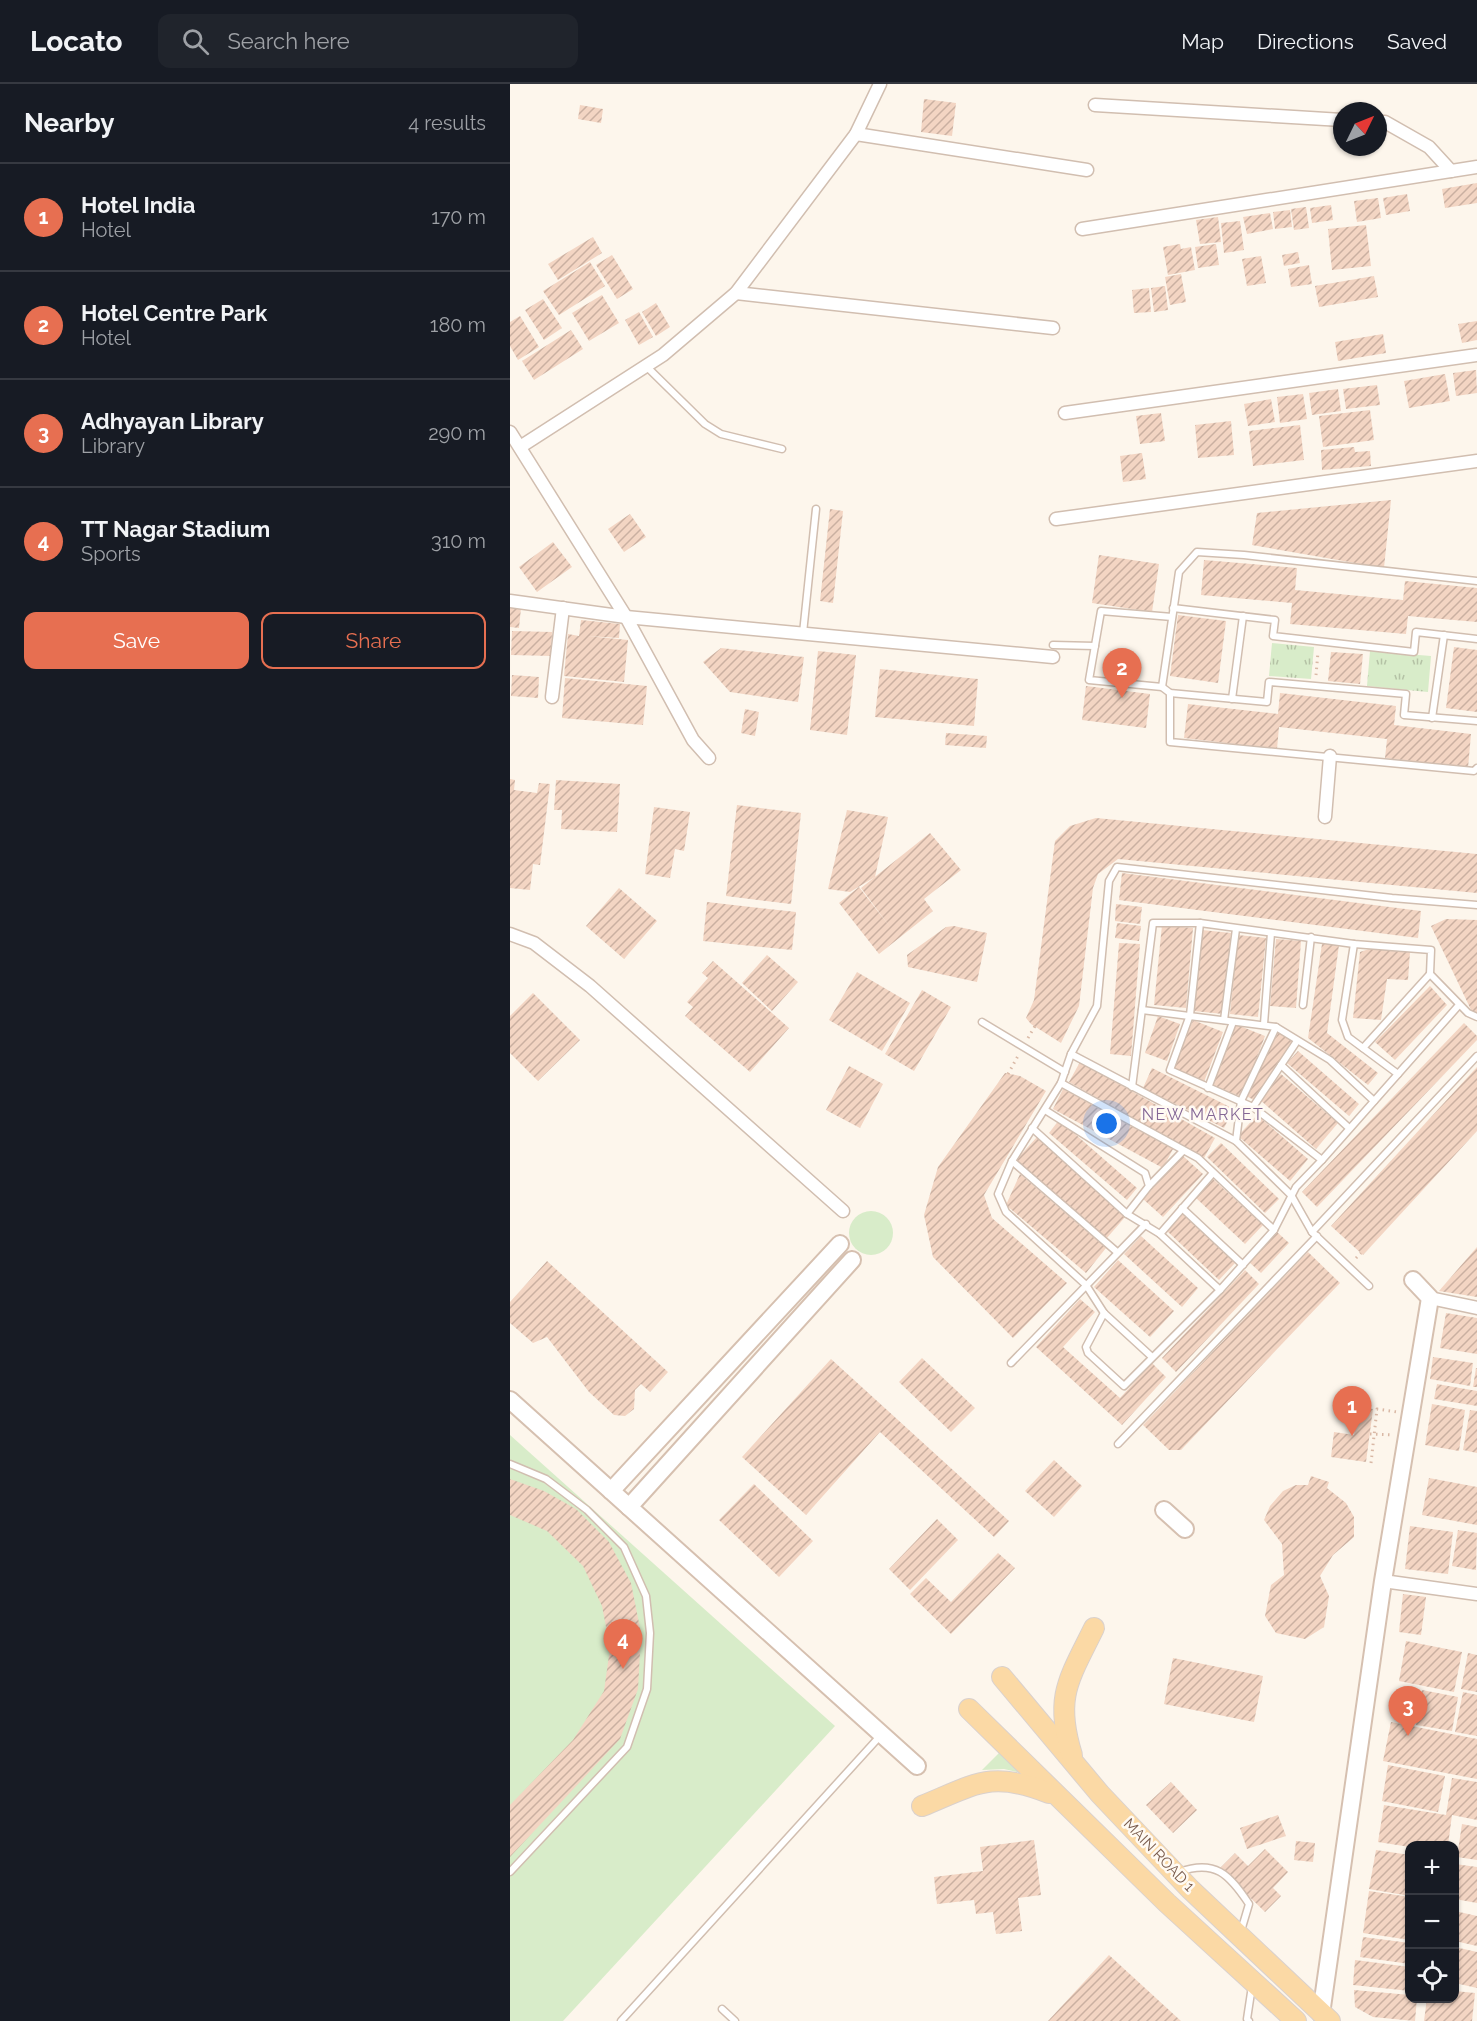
<!DOCTYPE html>
<html lang="en">
<head>
<meta charset="utf-8">
<style>
	:root { --surface:#171b24; --page:#20242c; --text:#f1f3f6; --muted:#9ea1a6; --line:#363941; --accent:#e76f51 }
	body { margin:0; font-family:Raleway,sans-serif; background:var(--page); color:var(--text) }
	.controls { position:absolute; right:18px; bottom:18px; display:grid; overflow:hidden; border-radius:12px; box-shadow:0 2px 4px #0004 }
	.controls button { width:54px; height:54px; display:grid; place-items:center; padding:0; border:0; border-bottom:2px solid var(--line); background:var(--surface); color:var(--text); font:30px sans-serif }
	.compass { position:absolute; left:823px; top:18px; width:54px; height:54px; border-radius:50%; background:var(--surface); box-shadow:0 2px 4px #0004; rotate:47deg }
	.you { position:absolute; left:597px; top:1040px; width:21px; height:21px; margin:-15px; border:4px solid #fff; border-radius:50%; background:#1a73e8; box-shadow:0 0 0 9px #1a73e833 }
	.badge { display:grid; place-items:center; width:39px; height:39px; border-radius:50%; background:var(--accent); color:#fff; font-size:20px; font-weight:700 }
	.pin { position:absolute; translate:-50% -50px; filter:drop-shadow(0 2px 3px #0008) }
	.pin::after { content:''; position:absolute; top:32px; width:21px; height:18px; background:inherit; clip-path:polygon(0 0,100% 0,50% 100%) }
	.list { margin:0; padding:0; list-style:none }
	h2 { display:flex; justify-content:space-between; align-items:center; height:78px; margin:0; padding:0 24px; font-size:26px }
	h2 small { font-size:20px; font-weight:400; color:var(--muted) }
	.list li { display:grid; grid-template-columns:39px 1fr auto; gap:18px; align-items:center; box-sizing:border-box; height:108px; padding:0 24px; border-top:2px solid var(--line) }
	.list b { display:block; font-size:22px; white-space:nowrap }
	.list p { margin:0; font-size:20px; white-space:nowrap; color:var(--muted) }
	.list em { font-size:20px; font-style:normal; color:var(--muted) }
	.actions { display:flex; gap:12px; padding:18px 24px }
	.actions a { flex:1; padding:14px 0; border:2px solid var(--accent); border-radius:12px; text-align:center; font-size:21px; color:var(--accent) }
	.actions .main { background:var(--accent); color:#fff }
	.icon { flex:none; width:33px; height:33px; fill:none; stroke:currentColor; stroke-width:2; stroke-linecap:round; stroke-linejoin:round }
	.map { position:relative; flex:none; width:967px; height:1937px; overflow:hidden }
	header { display:flex; align-items:center; gap:36px; box-sizing:border-box; height:84px; padding:0 30px; background:var(--surface); border-bottom:2px solid var(--line) }
	header strong { font-size:28px }
	nav { display:flex; gap:33px; margin-inline-start:auto; font-size:21px }
	.search { width:420px; height:54px; background:var(--page); display:flex; align-items:center; gap:15px; box-sizing:border-box; padding:0 21px; border-radius:12px; color:var(--muted); font-size:22px }
	main { display:flex }
	aside { flex:1; background:var(--surface) }
	.map>svg:first-child { display:block }
	.green { fill:#d8ecc9 }
	.park { fill:url(#park-tufts) }
	.building { fill:url(#building-hatch) }
	.lines { fill:none; stroke-linecap:round; stroke-linejoin:round }
	.lane-casing { stroke:#d1beb0; stroke-width:9 }
	.street-casing { stroke:#d1beb0; stroke-width:15 }
	.secondary-casing { stroke:#d6c0b0; stroke-width:20 }
	.primary-casing { stroke:#dad1cd; stroke-width:22 }
	.path { stroke:#d9b8a5; stroke-width:3; stroke-dasharray:1.5 4.5; stroke-linecap:butt }
	.lane { stroke:#fff; stroke-width:6 }
	.street { stroke:#fff; stroke-width:12 }
	.secondary { stroke:#fff; stroke-width:16 }
	.primary { stroke:#fbd9a5; stroke-width:20 }
	.labels { text-anchor:middle; dominant-baseline:central; stroke-width:5; stroke-linejoin:round; paint-order:stroke }
	.street-label { font-size:15px; fill:#7a5c4d; stroke:#fffaf3 }
	.neighbourhood-label { font-size:16px; letter-spacing:1.5px; fill:#846695; stroke:#fffaf3 }
</style>
</head>
<body>
<header>
<strong>Locato</strong>
<div class="search"><svg class="icon" aria-label="search" viewBox="0 0 24 24"><circle cx="10" cy="10" r="6"/><path d="M15 15l6 6"/></svg>Search here</div>
<nav><a>Map</a><a>Directions</a><a>Saved</a></nav>
</header>
<main>
<aside>
<h2>Nearby<small>4 results</small></h2>
<ul class="list">
<li><span class="badge">1</span><div><b>Hotel India</b><p>Hotel</p></div><em>170 m</em></li>
<li><span class="badge">2</span><div><b>Hotel Centre Park</b><p>Hotel</p></div><em>180 m</em></li>
<li><span class="badge">3</span><div><b>Adhyayan Library</b><p>Library</p></div><em>290 m</em></li>
<li><span class="badge">4</span><div><b>TT Nagar Stadium</b><p>Sports</p></div><em>310 m</em></li>
</ul>
<div class="actions"><a class="main">Save</a><a>Share</a></div>
</aside>
<div class="map">
<svg width="967" height="1937" viewBox="0 0 967 1937">
	<defs>
		<pattern id="park-tufts" width="24" height="20" patternUnits="userSpaceOnUse" patternTransform="scale(1.5)"><rect width="24" height="20" fill="#d8ecc9"/><path d="M3 7l-1-3M5 7V3M7 7l1-3M15 17l-1-3M17 17v-4M19 17l1-3" fill="none" stroke="#b4c2a5"/></pattern>
		<pattern id="building-hatch" width="6" height="6" patternUnits="userSpaceOnUse" patternTransform="scale(1.5)"><rect width="6" height="6" fill="#f3d5c3"/><path d="M-1 1l2-2M0 6l6-6M5 7l2-2" fill="none" stroke="#cab0a1"/></pattern>
	</defs>
	<rect width="100%" height="100%" fill="#fdf6ec"/>
	<g class="green">
		<circle cx="361" cy="1149" r="22"/>
		<polygon points="0,1351 325,1642 53,1937 0,1937"/>
		<polygon points="493,1665 515,1690 494,1685 472,1686"/>
	</g>
	<g class="park">
		<polygon points="762,559 804,563 801,595 759,592"/>
		<polygon points="860,567 921,572 918,608 857,602"/>
	</g>
	<g class="building">
		<polygon points="414,15 446,19 442,52 411,48"/>
		<polygon points="70,21 93,25 91,39 68,35"/>
		<polygon points="967,99 967,119 935,124 932,105"/>
		<polygon points="897,110 900,127 876,131 873,114"/>
		<polygon points="868,114 871,134 847,138 844,117"/>
		<polygon points="821,121 823,136 802,139 800,124"/>
		<polygon points="796,123 799,144 784,146 781,125"/>
		<polygon points="780,126 782,143 765,145 763,128"/>
		<polygon points="760,129 763,145 737,150 733,133"/>
		<polygon points="708,133 711,158 690,160 686,136"/>
		<polygon points="730,137 734,166 714,169 711,139"/>
		<polygon points="856,141 861,182 822,186 818,145"/>
		<polygon points="83,153 92,169 48,196 38,180"/>
		<polygon points="670,160 671,165 681,163 685,186 658,191 653,163"/>
		<polygon points="706,160 709,181 688,184 685,163"/>
		<polygon points="788,168 790,179 774,182 772,171"/>
		<polygon points="102,171 123,205 107,215 86,181"/>
		<polygon points="751,172 756,199 737,202 732,175"/>
		<polygon points="80,178 95,202 49,231 33,207"/>
		<polygon points="799,181 802,200 781,203 778,185"/>
		<polygon points="671,190 676,218 660,221 655,193"/>
		<polygon points="864,192 868,213 809,223 805,202"/>
		<polygon points="655,202 658,226 644,228 641,204"/>
		<polygon points="639,204 641,228 624,229 622,206"/>
		<polygon points="92,211 109,239 79,257 62,229"/>
		<polygon points="33,215 52,244 34,256 15,226"/>
		<polygon points="146,219 160,243 146,252 132,228"/>
		<polygon points="129,228 143,253 129,261 115,236"/>
		<polygon points="10,232 29,263 8,276 0,262 0,238"/>
		<polygon points="967,237 967,256 952,259 948,240"/>
		<polygon points="61,246 73,265 24,296 12,277"/>
		<polygon points="873,250 876,269 828,277 825,258"/>
		<polygon points="966,286 967,309 946,312 943,289"/>
		<polygon points="935,290 940,317 899,324 894,297"/>
		<polygon points="867,301 870,321 836,325 833,305"/>
		<polygon points="828,305 831,327 802,331 799,309"/>
		<polygon points="793,310 797,335 770,339 767,313"/>
		<polygon points="761,315 765,338 738,342 734,320"/>
		<polygon points="860,326 864,356 813,363 809,332"/>
		<polygon points="651,329 655,357 630,360 626,332"/>
		<polygon points="721,337 724,371 688,374 685,341"/>
		<polygon points="790,341 794,376 743,382 739,347"/>
		<polygon points="844,363 845,368 860,367 861,382 812,386 811,366"/>
		<polygon points="632,369 636,395 613,398 610,372"/>
		<polygon points="881,416 874,484 742,461 747,429"/>
		<polygon points="320,425 333,427 323,519 310,517"/>
		<polygon points="120,430 136,453 114,468 98,445"/>
		<polygon points="43,458 62,483 27,508 9,483"/>
		<polygon points="589,471 649,480 642,528 582,519"/>
		<polygon points="694,476 787,484 785,506 893,516 895,497 967,504 967,538 898,532 896,550 780,540 782,519 691,511"/>
		<polygon points="0,523 11,524 9,544 0,543"/>
		<polygon points="668,531 716,537 708,599 660,592"/>
		<polygon points="71,536 110,540 109,554 77,552 118,556 114,598 54,592 58,550 69,552"/>
		<polygon points="2,547 42,548 41,572 1,571"/>
		<polygon points="944,563 967,566 967,628 936,624"/>
		<polygon points="211,564 294,573 288,618 220,608 193,578"/>
		<polygon points="308,567 346,571 337,651 300,646"/>
		<polygon points="821,568 853,570 850,600 818,597"/>
		<polygon points="370,585 468,595 464,642 365,633"/>
		<polygon points="2,591 29,593 28,614 1,612"/>
		<polygon points="55,594 137,602 133,641 52,634"/>
		<polygon points="576,602 640,610 636,644 572,636"/>
		<polygon points="770,609 886,622 884,641 961,650 958,684 875,674 877,655 769,643 767,665 674,654 678,620 768,630"/>
		<polygon points="235,625 249,628 245,652 231,649"/>
		<polygon points="436,649 477,652 476,664 435,661"/>
		<polygon points="0,695 5,696 4,706 27,709 29,699 40,700 30,781 23,780 20,806 0,804"/>
		<polygon points="46,696 110,700 107,748 51,745 52,726 44,726"/>
		<polygon points="227,721 291,729 281,820 216,812"/>
		<polygon points="144,723 180,728 174,767 165,765 160,794 135,790"/>
		<polygon points="337,726 378,733 365,793 340,808 318,805"/>
		<polygon points="586,734 967,770 967,809 608,775 588,790 583,804 569,922 551,959 521,940 516,934 524,916 545,757 560,742"/>
		<polygon points="420,749 451,786 414,815 423,827 369,870 329,819 349,803 380,843 351,804"/>
		<polygon points="612,789 911,827 908,854 609,816"/>
		<polygon points="109,804 147,837 114,875 76,842"/>
		<polygon points="197,818 286,828 282,866 193,857"/>
		<polygon points="606,820 632,823 630,840 605,837"/>
		<polygon points="936,835 967,836 967,928 963,930 921,842"/>
		<polygon points="607,839 631,842 629,857 605,854"/>
		<polygon points="652,841 683,844 676,924 644,921"/>
		<polygon points="444,842 477,849 467,898 398,883 397,871 436,843"/>
		<polygon points="692,846 721,849 713,930 684,927"/>
		<polygon points="728,851 756,854 748,933 720,930"/>
		<polygon points="766,855 791,857 786,924 760,922"/>
		<polygon points="609,859 630,860 621,972 600,970"/>
		<polygon points="812,860 829,861 817,949 868,989 858,1001 798,954"/>
		<polygon points="859,865 900,868 898,896 877,895 871,936 843,934 850,868"/>
		<polygon points="257,871 288,898 262,927 232,899"/>
		<polygon points="203,877 279,944 240,988 175,932 183,923 177,918 198,894 192,889"/>
		<polygon points="347,888 400,919 372,967 319,936"/>
		<polygon points="920,902 937,921 885,976 865,958"/>
		<polygon points="412,906 441,923 404,987 375,970"/>
		<polygon points="23,909 70,956 28,997 0,969 0,932"/>
		<polygon points="648,932 670,940 657,977 635,969"/>
		<polygon points="683,936 713,948 694,998 663,986"/>
		<polygon points="954,939 967,952 967,956 807,1123 792,1108"/>
		<polygon points="725,940 755,952 732,1013 702,1001"/>
		<polygon points="769,947 783,956 744,1016 736,1012"/>
		<polygon points="788,967 849,1020 839,1032 777,979"/>
		<polygon points="570,978 705,1054 694,1074 559,998"/>
		<polygon points="339,982 373,1000 350,1044 316,1026"/>
		<polygon points="967,983 967,1047 853,1171 821,1142"/>
		<polygon points="642,984 724,1025 714,1044 633,1004"/>
		<polygon points="495,989 510,992 536,1007 474,1111 482,1134 557,1199 503,1254 423,1173 414,1131 428,1083"/>
		<polygon points="771,990 828,1039 806,1065 749,1015"/>
		<polygon points="553,1005 663,1065 653,1084 543,1025"/>
		<polygon points="747,1031 798,1075 780,1097 728,1052"/>
		<polygon points="549,1036 627,1104 617,1116 539,1049"/>
		<polygon points="527,1053 616,1132 596,1155 506,1076"/>
		<polygon points="711,1059 769,1115 755,1129 697,1073"/>
		<polygon points="673,1072 693,1090 653,1133 633,1115"/>
		<polygon points="510,1090 596,1164 576,1189 496,1121"/>
		<polygon points="703,1095 753,1141 735,1160 686,1114"/>
		<polygon points="673,1130 725,1179 709,1196 657,1147"/>
		<polygon points="767,1148 779,1159 751,1189 739,1178"/>
		<polygon points="631,1152 688,1204 672,1223 614,1170"/>
		<polygon points="967,1163 967,1213 929,1207"/>
		<polygon points="798,1168 830,1199 671,1366 659,1366 633,1341"/>
		<polygon points="608,1176 664,1227 640,1253 584,1203"/>
		<polygon points="37,1177 158,1288 140,1308 131,1300 125,1306 124,1325 115,1332 104,1331 79,1308 37,1253 23,1259 0,1239 0,1218"/>
		<polygon points="735,1186 749,1200 666,1288 652,1274"/>
		<polygon points="570,1215 585,1228 553,1263 610,1314 642,1279 656,1293 612,1341 526,1263"/>
		<polygon points="936,1229 967,1234 967,1270 930,1264"/>
		<polygon points="923,1273 963,1279 960,1302 920,1295"/>
		<polygon points="412,1274 465,1324 441,1348 389,1298"/>
		<polygon points="321,1275 499,1437 484,1453 370,1348 296,1431 232,1373"/>
		<polygon points="966,1284 967,1284 967,1303 963,1303"/>
		<polygon points="927,1300 967,1307 967,1322 924,1315"/>
		<polygon points="922,1320 955,1326 949,1367 915,1361"/>
		<polygon points="848,1322 863,1325 856,1378 821,1373 824,1348 844,1351"/>
		<polygon points="960,1326 967,1327 967,1369 953,1366"/>
		<polygon points="544,1376 572,1402 544,1433 515,1407"/>
		<polygon points="801,1392 819,1398 817,1404 836,1419 844,1433 844,1453 823,1471 810,1492 819,1512 814,1543 795,1555 766,1549 755,1532 761,1501 774,1491 772,1460 754,1436 760,1422 773,1407 786,1401 798,1401"/>
		<polygon points="919,1394 967,1403 967,1441 912,1431"/>
		<polygon points="0,1395 34,1407 66,1425 99,1458 121,1499 131,1549 128,1605 110,1655 0,1773 0,1721 63,1656 94,1607 100,1564 92,1522 73,1482 37,1447 0,1431"/>
		<polygon points="244,1400 303,1457 269,1493 209,1436"/>
		<polygon points="427,1435 448,1456 400,1506 379,1485"/>
		<polygon points="900,1442 943,1448 938,1490 895,1485"/>
		<polygon points="948,1446 967,1449 966,1486 942,1482"/>
		<polygon points="488,1469 505,1484 441,1550 400,1510 416,1494 441,1518"/>
		<polygon points="893,1510 916,1513 911,1551 889,1548"/>
		<polygon points="896,1557 952,1568 944,1608 889,1597"/>
		<polygon points="958,1569 967,1571 967,1608 951,1605"/>
		<polygon points="663,1574 753,1592 744,1638 654,1620"/>
		<polygon points="912,1606 948,1613 942,1647 906,1641"/>
		<polygon points="953,1608 967,1611 967,1652 945,1648"/>
		<polygon points="881,1638 967,1655 967,1695 873,1677"/>
		<polygon points="878,1681 935,1692 928,1728 872,1717"/>
		<polygon points="942,1694 967,1698 967,1736 942,1731 938,1761 900,1763 868,1758 874,1721 936,1731"/>
		<polygon points="661,1698 687,1726 663,1749 636,1721"/>
		<polygon points="768,1731 776,1752 737,1765 730,1744"/>
		<polygon points="952,1740 967,1743 967,1776 947,1773"/>
		<polygon points="524,1756 531,1811 508,1814 512,1847 486,1850 483,1828 466,1830 464,1816 427,1820 424,1793 473,1787 470,1763"/>
		<polygon points="786,1757 805,1759 803,1778 784,1776"/>
		<polygon points="755,1765 778,1788 763,1804 771,1812 755,1828 710,1784 725,1769 738,1782"/>
		<polygon points="866,1766 900,1771 900,1812 859,1805"/>
		<polygon points="945,1780 967,1783 967,1819 945,1815"/>
		<polygon points="859,1807 900,1813 900,1856 853,1849"/>
		<polygon points="945,1827 967,1832 967,1862 945,1857"/>
		<polygon points="853,1853 900,1859 900,1880 850,1873"/>
		<polygon points="945,1863 967,1868 967,1904 945,1899"/>
		<polygon points="599,1871 671,1937 538,1937"/>
		<polygon points="845,1876 900,1883 900,1907 843,1901"/>
		<polygon points="844,1906 900,1911 900,1914 907,1914 905,1937 863,1933 845,1923"/>
		<polygon points="945,1907 965,1909 962,1937 914,1937 917,1914 944,1914"/>
	</g>
	<g class="lines">
		<defs>
			<g id="lane">
				<polyline points="136,282 195,340 211,350 272,365"/>
				<polyline points="663,524 765,536 763,552 904,568 906,548 967,555"/>
				<polyline points="662,533 591,527 579,596 652,603 660,609 757,618 759,598 896,610 894,631 967,637"/>
				<polyline points="293,549 306,425"/>
				<polyline points="543,561 585,562"/>
				<polyline points="652,603 669,488 687,468 734,471 967,497"/>
				<polyline points="660,609 660,658 964,687 967,684"/>
				<polyline points="722,615 733,532"/>
				<polyline points="922,634 934,551"/>
				<polyline points="690,839 680,931 660,986 743,1023 812,1076"/>
				<polyline points="844,860 832,936 838,953 888,990"/>
				<polyline points="793,921 801,853"/>
				<polyline points="632,926 766,943 820,976 864,1017"/>
				<polyline points="714,936 726,845"/>
				<polyline points="472,938 555,988"/>
				<polyline points="754,940 761,849"/>
				<polyline points="766,943 731,1017 726,1057 781,1111 802,1148 859,1202"/>
				<polyline points="853,964 920,890"/>
				<polyline points="561,970 726,1057"/>
				<polyline points="771,981 839,1044"/>
				<polyline points="551,999 688,1074 764,1146"/>
				<polyline points="622,1003 643,839 690,839 844,860 921,866 920,890 958,929 967,933"/>
				<polyline points="698,1004 723,938"/>
				<polyline points="743,1023 787,957"/>
				<polyline points="535,1026 635,1089 639,1102 617,1130"/>
				<polyline points="522,1044 617,1130 650,1150 710,1206"/>
				<polyline points="502,1077 607,1168"/>
				<polyline points="639,1102 673,1067"/>
				<polyline points="672,1124 733,1181"/>
				<polyline points="802,1148 967,972"/>
				<polyline points="650,1150 703,1089"/>
				<polyline points="594,1229 576,1263 578,1269 614,1302 710,1206 764,1146 786,1103 812,1076 949,921"/>
				<polyline points="642,1273 594,1229 576,1201 496,1128 488,1110 502,1077 551,999 561,970 587,922 599,797 607,783 882,814 967,821"/>
				<polyline points="501,1279 636,1140"/>
				<polyline points="608,1360 807,1152"/>
				<polyline points="0,1380 36,1395 77,1426 114,1463 136,1512 140,1549 137,1605 117,1663 0,1788"/>
				<path d="M669,1788C705,1775 719,1790 739,1820L731,1847"/>
				<polyline points="212,1925 225,1937"/>
				<polyline points="111,1937 371,1651"/>
				<polyline points="739,1937 737,1935 742,1902"/>
			</g>
			<g id="street">
				<polyline points="585,21 832,36"/>
				<polyline points="868,38 875,38 919,63 941,87"/>
				<polyline points="346,50 577,86"/>
				<polyline points="572,145 967,83"/>
				<polyline points="226,209 543,244"/>
				<polyline points="555,329 967,271"/>
				<polyline points="0,348 116,533 183,656 199,674"/>
				<polyline points="10,363 153,271 226,209 346,50 370,0"/>
				<polyline points="546,435 967,377"/>
				<polyline points="0,517 116,533 543,573"/>
				<polyline points="42,613 53,524"/>
				<polyline points="815,733 820,672"/>
				<polyline points="0,850 24,859 80,902 333,1127"/>
				<polyline points="920,1214 967,1224"/>
				<polyline points="873,1497 967,1510"/>
			</g>
			<g id="secondary">
				<polyline points="0,1316 407,1682"/>
				<polyline points="101,1407 330,1160"/>
				<polyline points="119,1423 342,1176"/>
				<polyline points="654,1426 675,1445"/>
				<polyline points="811,1930 873,1497 920,1214 903,1196"/>
			</g>
			<g id="primary">
				<polyline points="492,1593 590,1710 680,1805 820,1937"/>
				<polyline points="459,1625 657,1819 786,1937"/>
				<path d="M562,1671C544,1613 559,1595 584,1544"/>
				<path d="M412,1722C466,1700 481,1686 539,1709"/>
			</g>
		</defs>
		<use href="#lane" class="lane-casing"/>
		<use href="#street" class="street-casing"/>
		<use href="#secondary" class="secondary-casing"/>
		<use href="#primary" class="primary-casing"/>
		<g class="path">
			<polyline points="806,591 808,568"/>
			<polyline points="518,954 525,942"/>
			<polyline points="498,990 509,970"/>
			<polyline points="846,1174 851,1169"/>
			<polyline points="860,1350 883,1351"/>
			<polyline points="861,1379 867,1325 887,1328"/>
		</g>
		<use href="#lane" class="lane"/>
		<use href="#street" class="street"/>
		<use href="#secondary" class="secondary"/>
		<use href="#primary" class="primary"/>
	</g>
	<g class="labels">
		<g class="street-label">
			<text transform="translate(649 1771) rotate(46)">MAIN ROAD 1</text>
		</g>
		<g class="neighbourhood-label">
			<text x="693" y="1030">NEW MARKET</text>
		</g>
	</g>
</svg>
<div class="controls">
<button>+</button>
<button>−</button>
<button><svg class="icon" aria-label="locate" viewBox="0 0 24 24"><circle cx="12" cy="12" r="6"/><path d="M12 2v4M12 18v4M2 12h4M18 12h4"/></svg></button>
</div>
<svg class="compass" viewBox="-18 -18 36 36"><path d="M0-13l5 13h-10z" fill="#e53935"/><path d="M0 13l5-13h-10z" fill="#9ea1a6"/></svg>
<div class="you"></div>
<div class="pin badge" style="left:842px;top:1352px">1</div>
<div class="pin badge" style="left:612px;top:614px">2</div>
<div class="pin badge" style="left:898px;top:1652px">3</div>
<div class="pin badge" style="left:113px;top:1585px">4</div>
</div>
</main>
</body>
</html>
